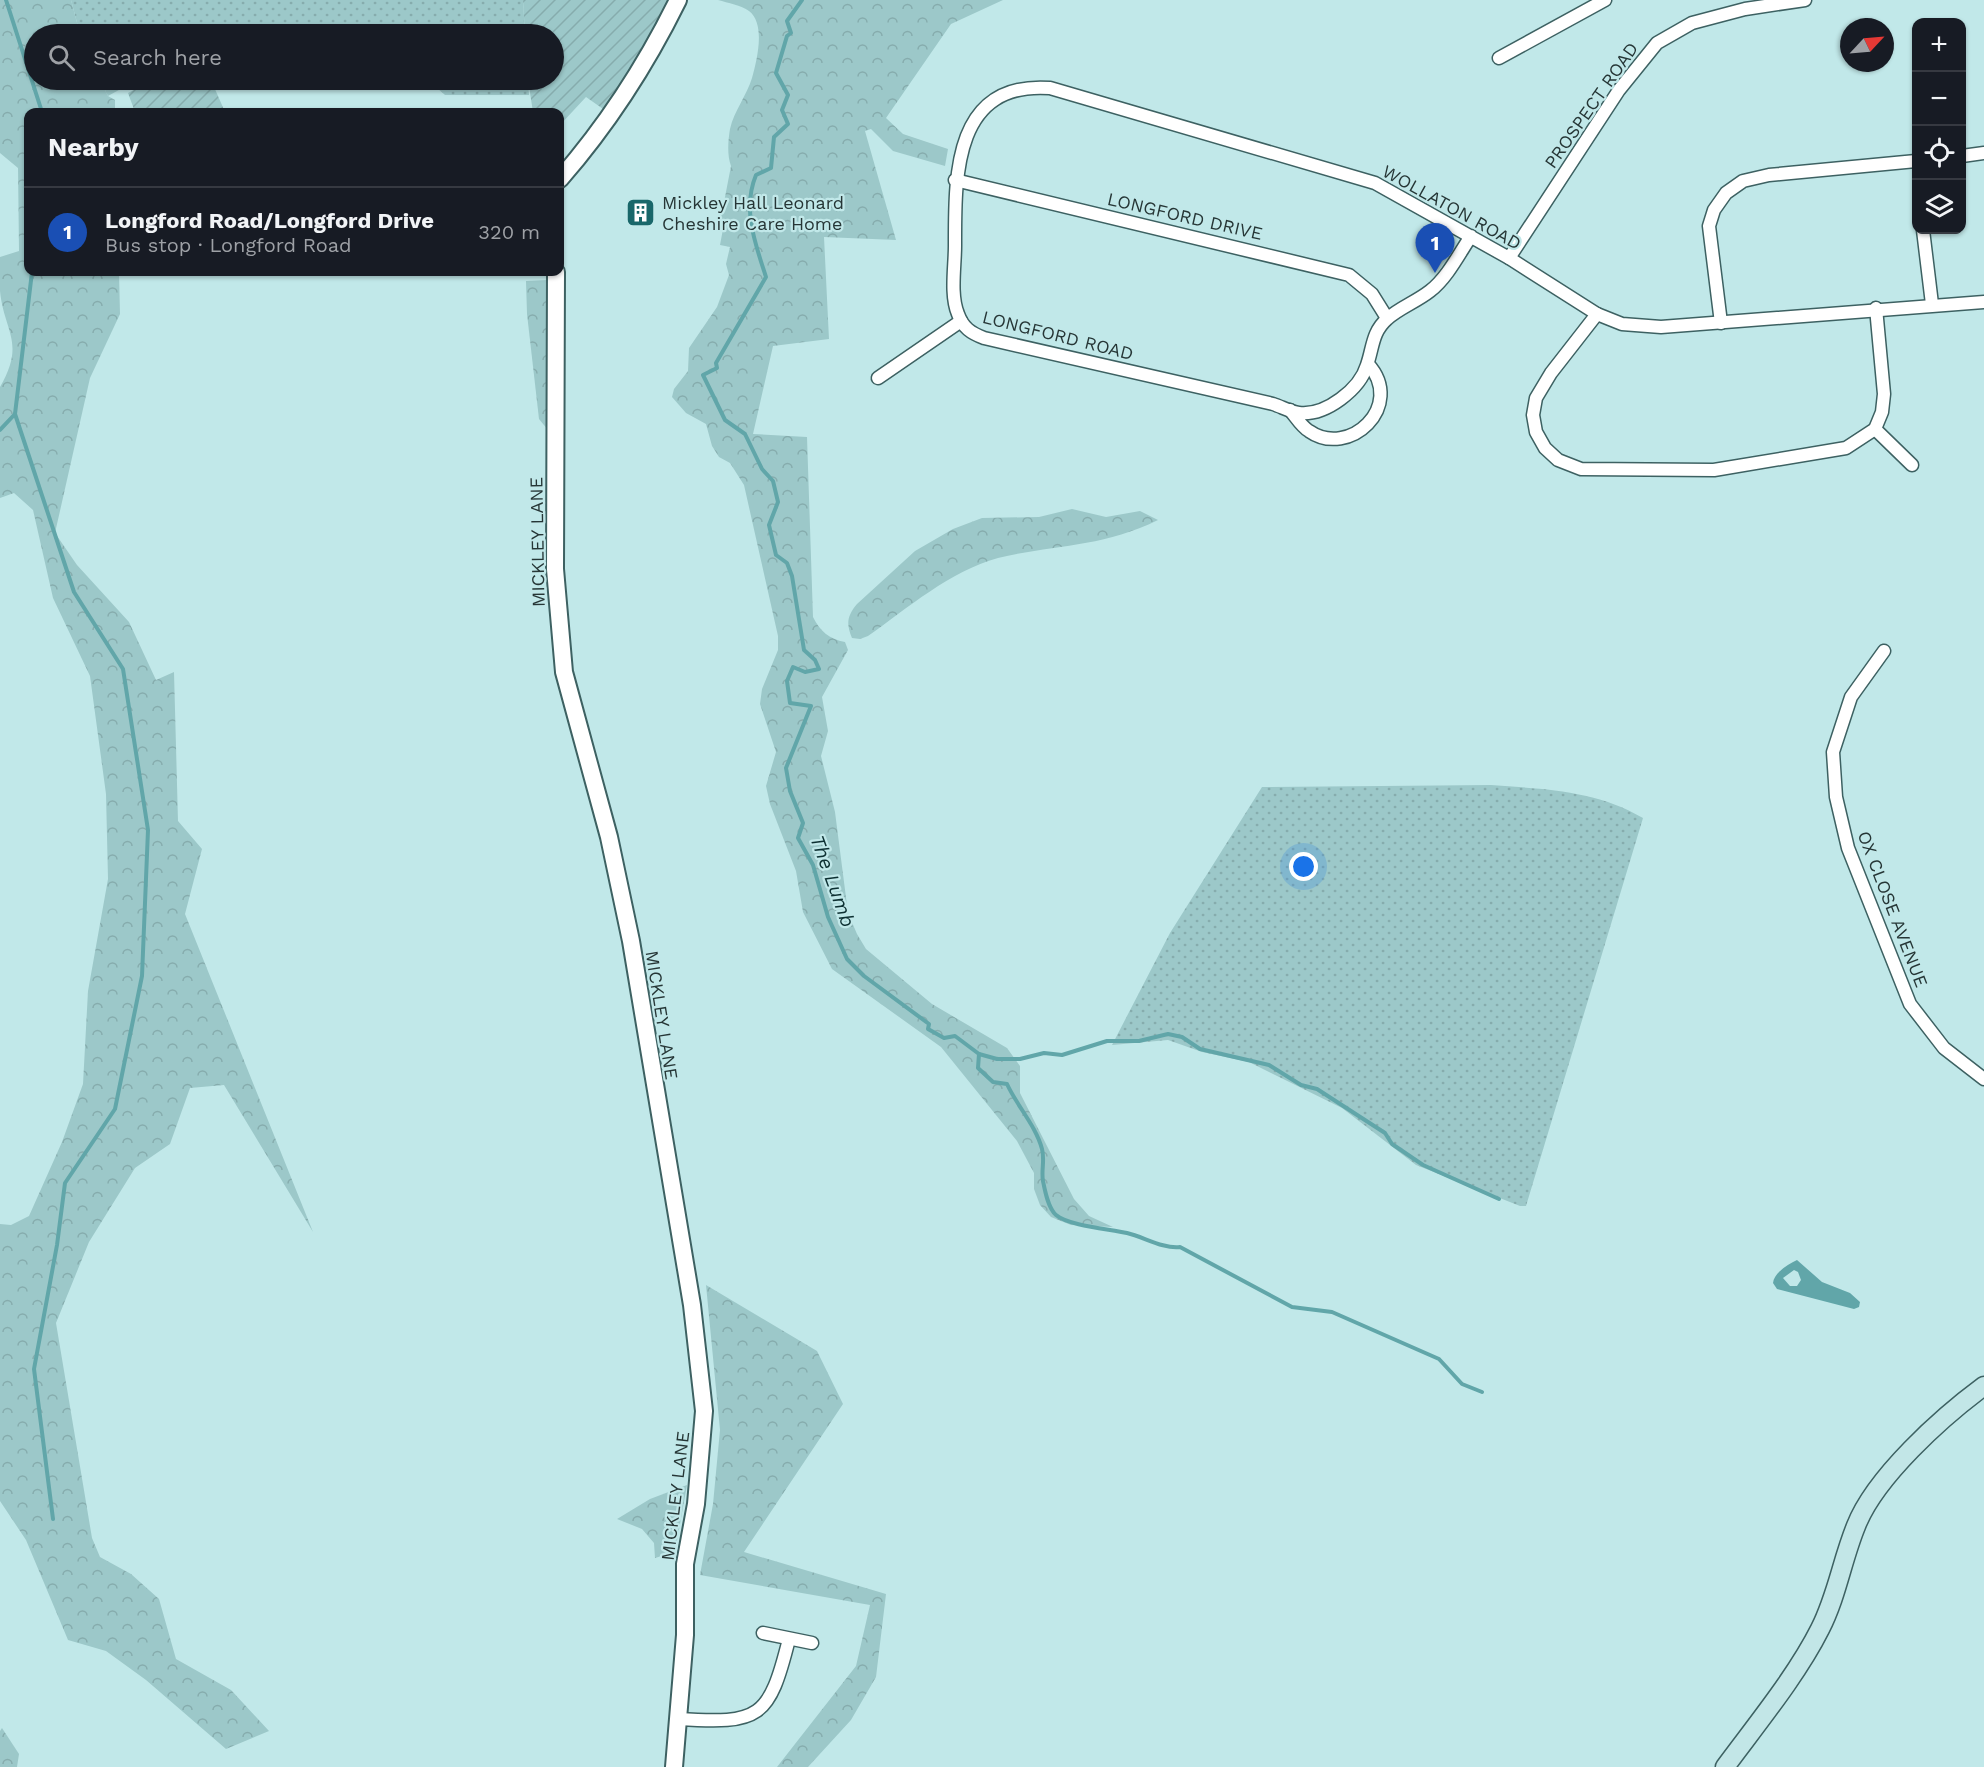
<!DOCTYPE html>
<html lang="en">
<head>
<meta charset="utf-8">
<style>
	:root { --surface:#171b24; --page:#242831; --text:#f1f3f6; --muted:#9ea1a6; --line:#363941; --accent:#0b8043 }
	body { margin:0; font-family:"Work Sans",sans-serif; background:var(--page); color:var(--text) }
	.controls { position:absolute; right:18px; top:18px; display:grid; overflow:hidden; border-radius:12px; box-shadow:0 2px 4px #0004 }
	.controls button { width:54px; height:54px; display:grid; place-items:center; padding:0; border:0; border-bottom:2px solid var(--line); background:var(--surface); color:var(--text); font:30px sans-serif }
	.compass { position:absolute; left:1840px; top:18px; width:54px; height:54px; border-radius:50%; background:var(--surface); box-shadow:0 2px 4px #0004; rotate:64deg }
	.you { position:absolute; left:1304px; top:867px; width:21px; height:21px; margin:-15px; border:4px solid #fff; border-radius:50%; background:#1a73e8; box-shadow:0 0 0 9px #1a73e833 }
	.badge { display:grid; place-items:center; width:39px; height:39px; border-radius:50%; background:var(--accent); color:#fff; font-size:20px; font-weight:700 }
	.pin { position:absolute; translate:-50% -50px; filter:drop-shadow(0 2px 3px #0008) }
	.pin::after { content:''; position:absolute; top:32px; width:21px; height:18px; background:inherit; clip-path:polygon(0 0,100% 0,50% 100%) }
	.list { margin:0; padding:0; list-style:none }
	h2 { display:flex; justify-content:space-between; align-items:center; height:78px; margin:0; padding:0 24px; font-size:26px }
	h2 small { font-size:20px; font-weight:400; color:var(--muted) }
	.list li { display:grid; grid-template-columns:39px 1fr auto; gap:18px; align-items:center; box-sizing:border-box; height:90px; padding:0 24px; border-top:2px solid var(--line) }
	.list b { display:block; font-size:22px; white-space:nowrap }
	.list p { margin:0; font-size:20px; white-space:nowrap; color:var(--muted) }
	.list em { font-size:20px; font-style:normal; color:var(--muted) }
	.icon { flex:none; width:33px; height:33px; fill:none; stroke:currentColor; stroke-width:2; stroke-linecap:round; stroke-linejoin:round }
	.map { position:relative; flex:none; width:1984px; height:1767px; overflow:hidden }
	.search { position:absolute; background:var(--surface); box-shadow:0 2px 4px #0004; left:24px; top:24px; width:540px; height:66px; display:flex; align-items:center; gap:15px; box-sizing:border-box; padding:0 21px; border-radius:33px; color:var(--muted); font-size:22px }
	.panel { position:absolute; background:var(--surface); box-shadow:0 2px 4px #0004; left:24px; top:108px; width:540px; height:168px; border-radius:12px }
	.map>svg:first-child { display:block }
	.grass { fill:url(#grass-dots) }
	.forest { fill:url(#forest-crowns) }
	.garden { fill:url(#garden-furrows) }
	.water { fill:#61a6a9; fill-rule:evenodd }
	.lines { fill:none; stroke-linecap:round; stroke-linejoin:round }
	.stream { stroke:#61a6a9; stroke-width:4 }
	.minor-casing { stroke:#3d6162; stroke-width:15 }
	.tertiary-casing { stroke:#3d6162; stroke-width:20 }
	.secondary-casing { stroke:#3d6162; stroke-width:21 }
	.minor { stroke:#fff; stroke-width:12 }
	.tertiary { stroke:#fff; stroke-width:16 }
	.secondary { stroke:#c2e6e7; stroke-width:18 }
	.labels { text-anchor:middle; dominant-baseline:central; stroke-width:4.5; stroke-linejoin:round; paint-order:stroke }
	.street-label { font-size:18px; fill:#263636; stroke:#c1e8e9 }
	.poi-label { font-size:18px; fill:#263636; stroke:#c1e8e9; text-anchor:start }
	.water-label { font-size:20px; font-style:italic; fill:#0d3032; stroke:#c1e8e9 }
</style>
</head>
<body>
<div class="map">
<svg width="1984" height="1767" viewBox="0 0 1984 1767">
	<defs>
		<pattern id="grass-dots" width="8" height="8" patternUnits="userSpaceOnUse" patternTransform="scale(1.5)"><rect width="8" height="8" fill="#9cc8c9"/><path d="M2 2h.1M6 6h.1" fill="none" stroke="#86acad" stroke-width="1.8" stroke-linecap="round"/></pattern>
		<pattern id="forest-crowns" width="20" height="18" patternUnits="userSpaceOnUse" patternTransform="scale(1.5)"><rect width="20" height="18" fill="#9cc8c9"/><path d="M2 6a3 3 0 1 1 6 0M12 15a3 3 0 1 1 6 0" fill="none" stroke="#86acad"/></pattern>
		<pattern id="garden-furrows" width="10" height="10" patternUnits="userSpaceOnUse" patternTransform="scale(1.5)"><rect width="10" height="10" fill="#9cc8c9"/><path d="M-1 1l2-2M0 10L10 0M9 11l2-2" fill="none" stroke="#86acad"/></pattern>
	</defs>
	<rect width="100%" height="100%" fill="#c1e8e9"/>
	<g class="grass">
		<polygon points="71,0 523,0 525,34 379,34 369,25 294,24 227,34 80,34"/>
		<polygon points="100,80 137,80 108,96"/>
		<polygon points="428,80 528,80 529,95 445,95"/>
		<path d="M1491,785C1544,789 1596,790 1643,818L1526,1206H1520L1416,1165L1342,1108L1249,1062L1202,1052L1168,1040L1112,1045L1170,933L1262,787Z"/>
	</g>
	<g class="forest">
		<path d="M0,0H71L80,34H34V80H100L108,96L115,100V112H28V272H119L120,314L90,378L55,533L77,565L129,622L156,680L174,672L178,821L202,849L185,914L313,1232L224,1085L190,1088L170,1144L135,1168L89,1242L56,1323L92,1538L100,1557L131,1574L159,1599L176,1659L231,1690L269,1731L226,1749L146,1680L106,1651L68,1640L26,1540L0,1501V1224L11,1225L29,1216L62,1142L83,1084L88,991L108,879L106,794L90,676L53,598L33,510L14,493L0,498V387C26,342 4,332 0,291C0,280 0,268 0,257L19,251L18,168L0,153Z"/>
		<path d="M718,0H1003L951,24L886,118L903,134L948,149L945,166L893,151L871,129L865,131L896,240L824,237L829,339L773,346L753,434L807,437L813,617C820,631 829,639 845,642L848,650L822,697L828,731L821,756L835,812L848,913L857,934L866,949L932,1004L1007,1048L1020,1066V1093L1074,1199L1089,1216L1113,1227L1071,1225L1051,1217L1040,1205L1034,1189V1173L1017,1141L941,1047L832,969L803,912L796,871L770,804L766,786L776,752L760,704L762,689L778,650V636L744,485L730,463L719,457L712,446L706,424L686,413L672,397L674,389L688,371L689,348L717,307L729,275L726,264L730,247L720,245L723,229L719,228L731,166C727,155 728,141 730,129C734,111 747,95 752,78C757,60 766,24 749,11C741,5 728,3 718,0Z"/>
		<polygon points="548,280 548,430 539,419 527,314 526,281"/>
		<path d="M1072,509L1106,517L1140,511L1158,520C1101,548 1056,544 998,558C950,571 908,608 868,636L860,639L852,638C846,624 847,616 857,604L915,551L953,529L982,518L1039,517Z"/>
		<polygon points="706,1285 817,1351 843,1404 744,1552 886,1594 876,1677 851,1720 808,1767 777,1767 856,1666 870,1605 700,1575 713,1504 720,1430"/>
		<polygon points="687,1485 675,1552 655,1558 654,1543 642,1529 617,1519 650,1499"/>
		<polygon points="2,1728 19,1754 17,1767 0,1767 0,1731"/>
	</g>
	<g class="garden">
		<polygon points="523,0 670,0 647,50 606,111 586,97 560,125 560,112 533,112 528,80 554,80 554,34 525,34"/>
		<polygon points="153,80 211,80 225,112 135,112 128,93"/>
	</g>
	<path class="water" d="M1797,1260L1822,1282L1850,1293L1860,1302L1859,1307L1854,1309L1777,1289L1773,1283C1774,1273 1788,1264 1797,1260ZM1794,1270L1798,1272L1801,1280L1797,1286H1790L1783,1278Z"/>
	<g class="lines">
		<g class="stream">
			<polyline points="6,0 42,112"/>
			<path d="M802,0L787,21L791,33L787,36L776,73L788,95L782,110L788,124L774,137L771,168L756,175C742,209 755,243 766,277L716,363L717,368L703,375L725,420L745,434L762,469L773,481L778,502L769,525L776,555L787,563L792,576L804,650L815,660L819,669L805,672L793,667L787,681L790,703L811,706L786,768L790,791L803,823L798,838L813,865L828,917L847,959L864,976L929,1024L928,1029L944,1038L955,1036L979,1054L997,1059H1020L1044,1053L1062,1055L1107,1041H1139L1168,1034L1182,1037L1200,1049L1269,1065L1301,1085L1317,1089L1385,1133L1392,1144L1423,1165L1499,1199"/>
			<polyline points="15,414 74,592 123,669 148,830 142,976 115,1109 65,1183 57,1245 34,1369 53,1519"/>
			<polyline points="0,430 15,414 32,272"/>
			<path d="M979,1054L978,1068L993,1082L1007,1084C1017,1106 1036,1126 1042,1149C1045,1160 1041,1171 1043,1181C1045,1191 1048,1208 1056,1215C1069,1226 1110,1229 1127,1233C1144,1237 1163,1249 1180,1247L1292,1307L1332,1312L1439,1359L1462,1384L1482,1392"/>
		</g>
		<defs>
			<g id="minor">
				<polyline points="1499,58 1605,0"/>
				<polyline points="1962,156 1984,153"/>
				<polyline points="955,180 1349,275 1372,294 1387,318"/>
				<polyline points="1923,230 1932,304"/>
				<path d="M1471,236C1459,254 1447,278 1430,291C1416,302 1399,308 1387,319C1372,332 1373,348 1367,365C1360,389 1326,416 1299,413C1291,412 1282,407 1273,404L984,338C971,333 963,328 958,314C950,295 955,267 955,246C955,176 953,81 1050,88L1375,183L1509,258L1597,314L1622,324L1661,327L1984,302"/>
				<polyline points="1509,258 1619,90 1657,43 1692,23 1745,9 1805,0"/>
				<polyline points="1597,314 1551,373 1536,398 1533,415 1536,432 1545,448 1558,460 1581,469 1714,470 1846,448 1875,429 1882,412 1884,394 1876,308"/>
				<polyline points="1721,323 1709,226 1714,210 1726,193 1743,181 1769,175 1916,161"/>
				<polyline points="878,378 961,321"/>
				<path d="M1290,410C1296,417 1301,426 1309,431C1349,459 1406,406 1368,364"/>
				<polyline points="1875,429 1912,465"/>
				<polyline points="1884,651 1851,697 1833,752 1836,797 1848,848 1910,1004 1944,1048 1984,1079"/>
				<polyline points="763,1633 812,1643"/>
				<path d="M678,1719C760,1724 769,1719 789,1639"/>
			</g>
			<g id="tertiary">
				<path d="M560,179C608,124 646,65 678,0"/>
				<polyline points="556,272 555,569 564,672 609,837 631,941 692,1305 704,1411 696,1504 685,1564 685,1635 674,1767"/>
			</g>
			<path id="secondary" d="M1725,1767C1756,1725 1797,1675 1820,1629C1837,1596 1842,1560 1856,1526C1875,1477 1942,1417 1984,1386"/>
		</defs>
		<use href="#minor" class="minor-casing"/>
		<use href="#tertiary" class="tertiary-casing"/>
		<use href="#secondary" class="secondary-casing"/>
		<use href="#minor" class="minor"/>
		<use href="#tertiary" class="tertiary"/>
		<use href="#secondary" class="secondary"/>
	</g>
	<defs>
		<symbol id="building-square" viewBox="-11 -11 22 22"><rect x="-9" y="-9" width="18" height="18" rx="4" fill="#19676a" stroke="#c1e8e9"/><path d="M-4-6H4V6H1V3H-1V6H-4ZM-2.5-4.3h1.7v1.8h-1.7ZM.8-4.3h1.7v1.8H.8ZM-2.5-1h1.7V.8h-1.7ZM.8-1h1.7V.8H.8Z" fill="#fff"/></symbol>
	</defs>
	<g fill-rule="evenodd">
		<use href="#building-square" x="624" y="196" width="33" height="33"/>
	</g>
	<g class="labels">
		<g class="street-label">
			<text transform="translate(1591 105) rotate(-55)">PROSPECT ROAD</text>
			<text transform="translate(1452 207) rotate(29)">WOLLATON ROAD</text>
			<text transform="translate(1185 216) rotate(13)">LONGFORD DRIVE</text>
			<text transform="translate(1058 335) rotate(14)">LONGFORD ROAD</text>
			<text transform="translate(537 542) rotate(-91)">MICKLEY LANE</text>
			<text transform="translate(1893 909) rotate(69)">OX CLOSE AVENUE</text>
			<text transform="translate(662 1015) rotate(81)">MICKLEY LANE</text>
			<text transform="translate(675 1496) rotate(-83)">MICKLEY LANE</text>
		</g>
		<g class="poi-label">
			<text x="662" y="202">Mickley Hall Leonard<tspan x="662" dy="21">Cheshire Care Home</tspan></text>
		</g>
		<g class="water-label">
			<text transform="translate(833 881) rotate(70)">The Lumb</text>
		</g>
	</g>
</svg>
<div class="controls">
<button>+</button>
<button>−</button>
<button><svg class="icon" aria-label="locate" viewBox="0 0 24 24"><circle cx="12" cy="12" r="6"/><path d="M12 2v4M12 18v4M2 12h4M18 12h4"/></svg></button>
<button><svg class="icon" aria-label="layers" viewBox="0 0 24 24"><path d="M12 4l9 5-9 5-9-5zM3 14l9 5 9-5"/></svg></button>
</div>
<svg class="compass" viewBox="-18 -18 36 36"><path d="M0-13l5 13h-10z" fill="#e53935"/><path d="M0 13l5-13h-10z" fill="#9ea1a6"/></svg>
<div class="you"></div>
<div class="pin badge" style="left:1435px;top:273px;background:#1a4fb4">1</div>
<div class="search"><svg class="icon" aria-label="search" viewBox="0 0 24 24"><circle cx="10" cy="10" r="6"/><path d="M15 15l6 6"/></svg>Search here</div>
<section class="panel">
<h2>Nearby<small></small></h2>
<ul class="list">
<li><span class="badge" style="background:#1a4fb4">1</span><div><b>Longford Road/Longford Drive</b><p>Bus stop · Longford Road</p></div><em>320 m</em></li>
</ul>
</section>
</div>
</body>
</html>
